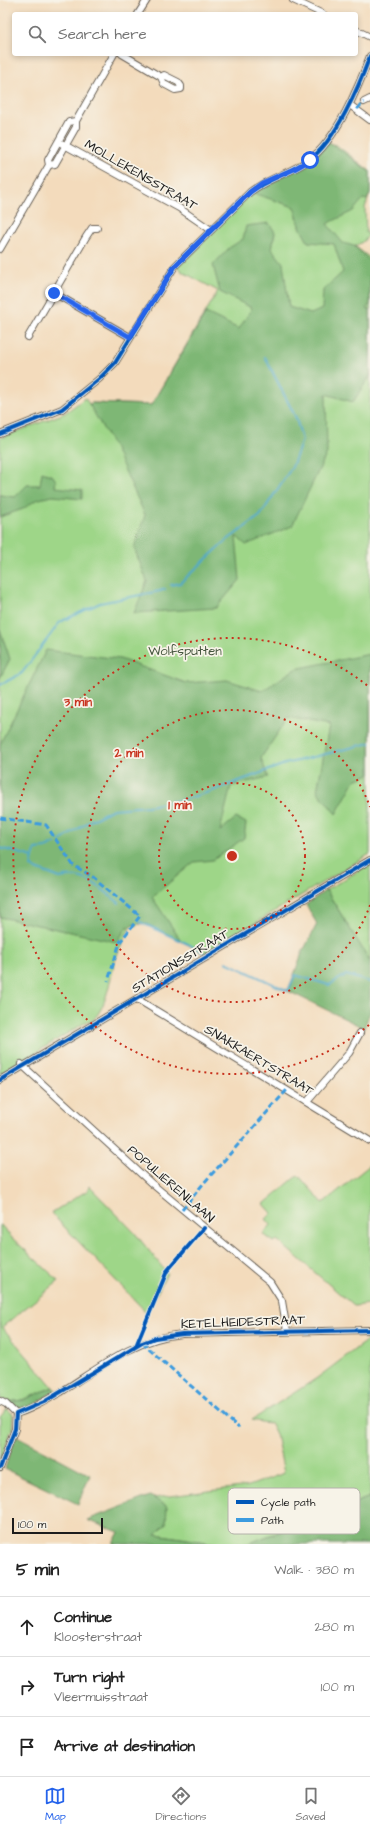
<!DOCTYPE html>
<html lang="en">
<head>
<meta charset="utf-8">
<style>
	:root { --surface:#fff; --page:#f2f2f2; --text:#222; --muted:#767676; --line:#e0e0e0; --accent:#2563eb }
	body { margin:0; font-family:"Architects Daughter",sans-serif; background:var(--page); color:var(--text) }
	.scale { position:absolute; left:12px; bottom:10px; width:91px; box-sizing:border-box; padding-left:4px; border:2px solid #1c1c1c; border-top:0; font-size:11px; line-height:14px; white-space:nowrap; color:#1c1c1c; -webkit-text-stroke:3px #f7f3e8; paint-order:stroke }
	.stop { position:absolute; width:12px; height:12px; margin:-9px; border:3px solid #2563eb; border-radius:50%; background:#fff }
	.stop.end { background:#2563eb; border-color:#fff; box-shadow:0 1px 4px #0008 }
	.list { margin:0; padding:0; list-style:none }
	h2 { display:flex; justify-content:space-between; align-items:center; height:52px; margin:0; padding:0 16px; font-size:17px }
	h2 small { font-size:13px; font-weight:400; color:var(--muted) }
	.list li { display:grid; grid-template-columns:26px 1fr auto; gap:12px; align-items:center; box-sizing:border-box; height:60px; padding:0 16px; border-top:1px solid var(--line) }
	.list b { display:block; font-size:15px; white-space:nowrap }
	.list p { margin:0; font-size:13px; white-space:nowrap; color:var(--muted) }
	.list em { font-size:13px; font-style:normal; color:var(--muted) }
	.icon { flex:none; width:22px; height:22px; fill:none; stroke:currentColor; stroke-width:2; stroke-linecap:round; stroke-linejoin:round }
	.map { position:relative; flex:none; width:370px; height:1544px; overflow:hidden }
	.search { position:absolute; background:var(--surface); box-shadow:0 2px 6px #0003; left:12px; right:12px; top:12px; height:44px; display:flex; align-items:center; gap:10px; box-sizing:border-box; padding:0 14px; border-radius:4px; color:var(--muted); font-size:15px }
	.sheet { height:232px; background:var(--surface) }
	nav { display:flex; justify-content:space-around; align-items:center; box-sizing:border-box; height:56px; border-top:1px solid var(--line); background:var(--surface); font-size:11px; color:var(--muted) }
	nav a { display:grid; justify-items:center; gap:2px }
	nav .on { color:var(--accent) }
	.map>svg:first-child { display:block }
	.green { fill:#9ed688; stroke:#5d7952 }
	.forest { fill:#7eb774; stroke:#4d6a48 }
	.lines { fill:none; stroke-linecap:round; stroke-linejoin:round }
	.stream { stroke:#4ea9cc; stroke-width:2 }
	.minor-casing { stroke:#675f54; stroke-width:8 }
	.minor { stroke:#fff; stroke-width:6 }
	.quiet { stroke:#3c9bdf; stroke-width:3; stroke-dasharray:6 3; stroke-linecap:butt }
	.cycleway-casing { stroke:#f7f3e8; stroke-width:6 }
	.cycleway { stroke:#0057b8; stroke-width:4 }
	.route { stroke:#2563eb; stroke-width:5 }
	.ring { fill:none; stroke:#c8321e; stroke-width:2; stroke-dasharray:2 4 }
	.labels { text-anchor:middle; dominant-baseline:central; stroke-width:3.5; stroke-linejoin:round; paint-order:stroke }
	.street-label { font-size:13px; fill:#1c1c1c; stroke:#f7f3e8 }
	.park-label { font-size:13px; fill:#43543c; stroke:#f7f3e8 }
	.key { fill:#f7f3e8; stroke:#b5b2ab; stroke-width:1 }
	.key-label { font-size:11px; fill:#1c1c1c }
	.centre { fill:#c8321e; stroke:#f7f3e8; stroke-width:2 }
	.ring-label { font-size:12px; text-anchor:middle; font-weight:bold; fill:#c8321e; stroke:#f7f3e8; stroke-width:3.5; stroke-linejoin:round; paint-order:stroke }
</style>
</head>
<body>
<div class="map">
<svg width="370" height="1544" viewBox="0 0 370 1544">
	<rect width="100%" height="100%" fill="#f7f3e8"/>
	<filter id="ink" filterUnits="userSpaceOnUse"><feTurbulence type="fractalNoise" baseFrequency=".025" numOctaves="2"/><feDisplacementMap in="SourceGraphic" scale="8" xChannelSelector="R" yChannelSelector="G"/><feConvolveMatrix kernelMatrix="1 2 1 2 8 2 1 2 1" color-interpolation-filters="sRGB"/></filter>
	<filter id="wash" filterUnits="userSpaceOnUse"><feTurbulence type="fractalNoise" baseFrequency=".012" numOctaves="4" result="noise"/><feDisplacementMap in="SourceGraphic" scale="16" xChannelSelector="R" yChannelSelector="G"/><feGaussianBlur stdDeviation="0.9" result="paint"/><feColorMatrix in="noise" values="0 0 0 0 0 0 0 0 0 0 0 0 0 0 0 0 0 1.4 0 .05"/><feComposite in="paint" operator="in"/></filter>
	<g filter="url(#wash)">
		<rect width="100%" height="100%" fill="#f3dbbc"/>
		<g class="green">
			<path d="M335,144L370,171V193L365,208L366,233H369C367,240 361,243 355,246L370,258V854L205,953L144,923L131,926C126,935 121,945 117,955C110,974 108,1011 89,1023L88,1021L0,1074V438L65,413L85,398L89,404L92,403L151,405L218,291L181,271L182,270L175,266L250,192L311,167Z"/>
			<polygon points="370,864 370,961 326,890"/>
			<polygon points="370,1165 370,1304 354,1306 277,1240 274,1242 263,1234 271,1225 266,1219 272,1213 264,1204 298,1175 323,1203"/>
			<polygon points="89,1186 134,1232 167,1273 147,1313 51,1213 88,1190"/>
			<path d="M0,1224L12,1238L59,1281L2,1327L53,1387C37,1393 17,1407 0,1399Z"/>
			<polygon points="370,1338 370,1497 247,1544 218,1544 155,1534 154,1498 249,1486 284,1473 276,1434 271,1424 252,1420 317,1378"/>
			<polygon points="7,1409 13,1414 12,1429 0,1460 0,1417"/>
		</g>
		<g class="forest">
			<polygon points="328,141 370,172 370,194 367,200 363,199 353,211 327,224 343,243 354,246 370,261 370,304 366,309 370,310 370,376 353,402 326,394 327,453 292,526 246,545 236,536 240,580 216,608 134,613 147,581 134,548 145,515 115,449 89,404 92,403 151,405 206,313 239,329 252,308 220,292 213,265 229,248 243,239 246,226 269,223 275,232 272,249 283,263 289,307 311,314 322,309 323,290 343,272 334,244 308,242 301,229 294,207 250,192 294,169"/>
			<polygon points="42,472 53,476 56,481 55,487 82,490 82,499 53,496 43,498 36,500 23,509 0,517 0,495 15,497 27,485 40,485"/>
			<polygon points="0,629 10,659 0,678"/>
			<polygon points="46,650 120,659 186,683 227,680 262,691 295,669 370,654 370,774 355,780 336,814 317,791 329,726 288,718 261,758 268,777 231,786 220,831 236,818 246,823 244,838 213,860 194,862 152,897 182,942 144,923 127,927 117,942 0,917 0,744"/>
			<polygon points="326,890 370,961 370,1012 364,1028 288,991 302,953 317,924 306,905"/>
			<polygon points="53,1387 56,1390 34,1405 17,1411 7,1402 23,1400"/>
			<polygon points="15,1435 90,1475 78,1504 5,1469"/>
			<polygon points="150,1496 167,1506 166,1524 156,1534 218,1544 113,1544 119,1532 87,1520"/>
			<polygon points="370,1497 370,1544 247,1544"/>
		</g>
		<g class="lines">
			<g class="stream">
				<polyline points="171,585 180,583 226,541 260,516 292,467 302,440 296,418 265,357"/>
				<polyline points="0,685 22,673 60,622 100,603 160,591 165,589"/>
				<polyline points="60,841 90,821 113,809 148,806 186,799 212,791 285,764 370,743"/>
				<path d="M0,848L33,857L31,867L60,878C84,871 101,888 119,903"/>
				<polyline points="33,857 36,849 46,848 56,843"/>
				<polyline points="140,922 188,944 204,953"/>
				<polyline points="226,962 288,991 295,975 329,985 346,975 370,982"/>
			</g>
		</g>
	</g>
	<g filter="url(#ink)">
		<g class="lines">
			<defs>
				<g id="minor">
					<polyline points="293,0 323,14"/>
					<polyline points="138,14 147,0"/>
					<polyline points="356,30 370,37"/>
					<polyline points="122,54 161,77 164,75 178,82 181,86 181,89 175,90 164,84 161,77"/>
					<polyline points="364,102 370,99"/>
					<polyline points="350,105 370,120"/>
					<polyline points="59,142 179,208 211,230"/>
					<polyline points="49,165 55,164 76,127 76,121"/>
					<polyline points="0,249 49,165 48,160 69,122 76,121 114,54"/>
					<polyline points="54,293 130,337"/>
					<polyline points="28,337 86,237 92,228 97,228"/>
					<path d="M0,434L62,409L99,379L115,363L175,266L250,192C270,177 291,173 309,160C336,141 359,86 370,56"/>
					<polyline points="137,999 370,1141"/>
					<polyline points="21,1064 151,1183 270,1282 282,1301 287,1331"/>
					<polyline points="0,1080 370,860"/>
					<polyline points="307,1102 349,1053 360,1033"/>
					<polyline points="0,1401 6,1404 16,1414 15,1429 0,1468"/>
					<path d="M16,1414C33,1409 46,1400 61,1392C99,1368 136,1338 182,1334L370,1330"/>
				</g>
			</defs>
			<use href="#minor" class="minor-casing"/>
			<use href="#minor" class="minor"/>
			<g class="quiet">
				<polyline points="357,109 364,102"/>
				<polyline points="0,818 46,825 73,865 93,877 140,916 120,942 108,981"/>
				<polyline points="182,1210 203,1184 287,1090"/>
				<polyline points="142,1343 239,1428"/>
			</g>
			<defs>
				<g id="cycleway">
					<path d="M0,434L62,409L99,379L115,363L175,266L250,192C270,177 291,173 309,160C336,141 359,86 370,56"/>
					<polyline points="0,1080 370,860"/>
					<polyline points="136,1346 167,1271 204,1228"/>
					<polyline points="0,1468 15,1429 16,1414 44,1402 142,1343 155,1338 182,1334 370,1330"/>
				</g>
			</defs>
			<use href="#cycleway" class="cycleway-casing"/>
			<use href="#cycleway" class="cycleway"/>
		</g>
	</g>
	<g class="lines" filter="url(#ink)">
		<polyline class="route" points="54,293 130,337 175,266 211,230 250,192 262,183 294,169 310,160"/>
	</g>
	<g class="ring">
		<circle cx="232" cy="856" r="73"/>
		<path d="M370 905A146 146 0 1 1 370 807"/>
		<path d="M369 1025A218 218 0 1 1 369 687"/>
	</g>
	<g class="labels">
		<g class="street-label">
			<text transform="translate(141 175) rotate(30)">MOLLEKENSSTRAAT</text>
			<text transform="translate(180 961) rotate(-31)">STATIONSSTRAAT</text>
			<text transform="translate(259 1060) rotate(31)">SNAKKAERTSTRAAT</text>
			<text transform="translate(171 1184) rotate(41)">POPULIERENLAAN</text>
			<text transform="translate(243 1322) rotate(-2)">KETELHEIDESTRAAT</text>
		</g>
		<g class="park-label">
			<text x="185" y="651">Wolfsputten</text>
		</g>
	</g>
	<rect x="228" y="1488" width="132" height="46" rx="6" class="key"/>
	<rect x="236" y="1500" width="18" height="4" fill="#0057b8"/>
	<rect x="236" y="1518" width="18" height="4" fill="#3c9bdf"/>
	<g class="key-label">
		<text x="261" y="1506">Cycle path</text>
		<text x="261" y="1524">Path</text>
	</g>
	<circle cx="232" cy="856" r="6" class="centre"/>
	<g class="ring-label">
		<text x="78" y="706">3 min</text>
		<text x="129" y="757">2 min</text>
		<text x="180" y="809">1 min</text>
	</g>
</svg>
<div class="scale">100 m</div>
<div class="stop" style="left:310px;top:160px"></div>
<div class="stop end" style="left:54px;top:293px"></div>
<div class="search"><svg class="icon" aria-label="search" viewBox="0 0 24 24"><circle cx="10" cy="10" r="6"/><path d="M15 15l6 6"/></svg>Search here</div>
</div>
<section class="sheet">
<h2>5 min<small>Walk · 380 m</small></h2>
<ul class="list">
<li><svg class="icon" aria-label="ahead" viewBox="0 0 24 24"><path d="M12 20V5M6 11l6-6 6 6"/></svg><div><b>Continue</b><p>Kloosterstraat</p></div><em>280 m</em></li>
<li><svg class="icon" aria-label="right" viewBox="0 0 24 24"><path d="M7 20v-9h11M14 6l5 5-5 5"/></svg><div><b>Turn right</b><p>Vleermuisstraat</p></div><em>100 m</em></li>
<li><svg class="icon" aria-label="arrive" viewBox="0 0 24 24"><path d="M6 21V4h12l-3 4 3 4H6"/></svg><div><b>Arrive at destination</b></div></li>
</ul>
</section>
<nav>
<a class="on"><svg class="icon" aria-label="map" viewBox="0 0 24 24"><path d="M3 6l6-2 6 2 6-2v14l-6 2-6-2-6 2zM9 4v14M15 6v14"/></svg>Map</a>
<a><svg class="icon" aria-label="directions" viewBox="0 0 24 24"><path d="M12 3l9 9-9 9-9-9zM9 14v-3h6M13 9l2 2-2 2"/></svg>Directions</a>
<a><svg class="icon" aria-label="saved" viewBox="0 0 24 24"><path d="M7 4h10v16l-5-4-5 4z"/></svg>Saved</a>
</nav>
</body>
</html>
